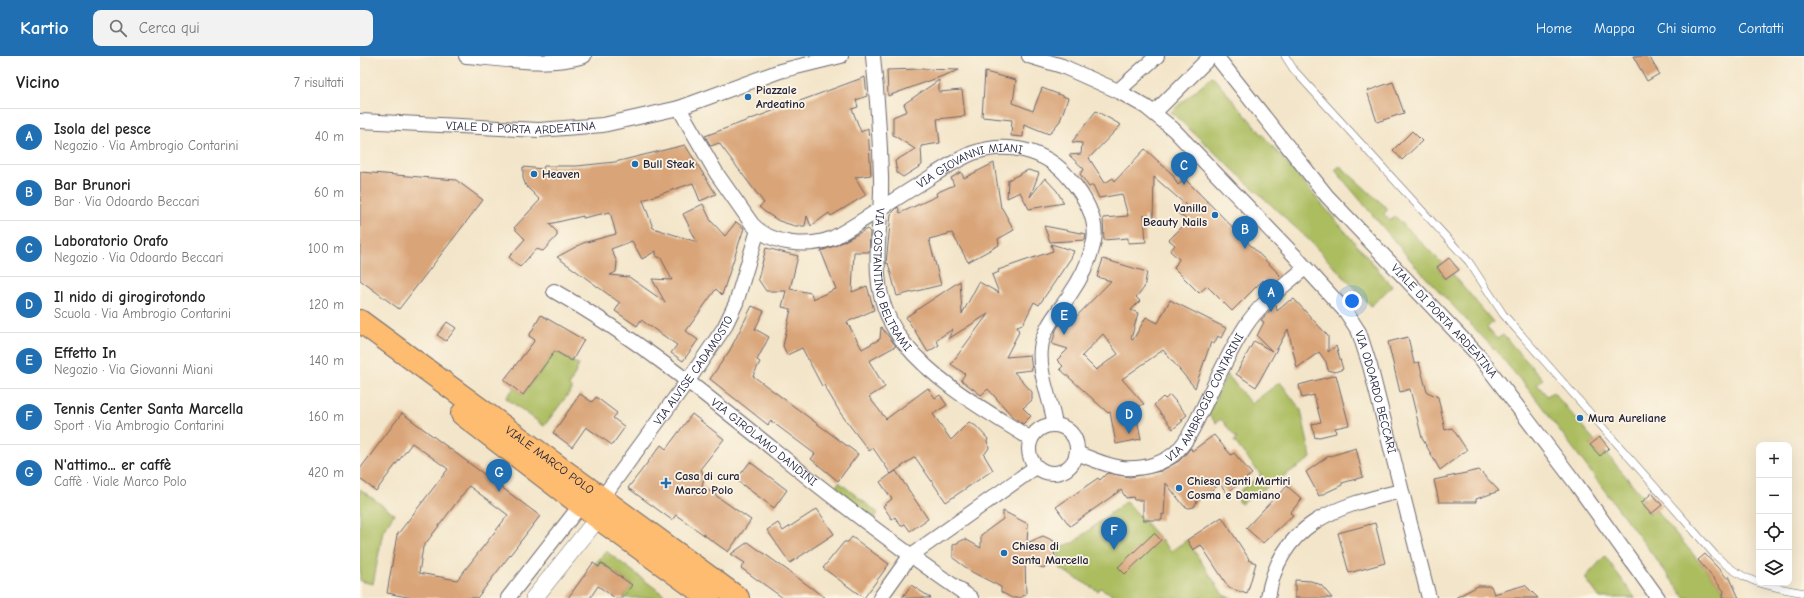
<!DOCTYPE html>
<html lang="it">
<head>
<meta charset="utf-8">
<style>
	:root { --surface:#fff; --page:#f2f2f2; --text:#222; --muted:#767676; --line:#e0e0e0; --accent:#1f6fb2 }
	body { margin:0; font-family:"Comic Neue",sans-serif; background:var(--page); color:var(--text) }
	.controls { position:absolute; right:12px; bottom:12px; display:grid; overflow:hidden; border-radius:8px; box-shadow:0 4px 16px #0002 }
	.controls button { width:36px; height:36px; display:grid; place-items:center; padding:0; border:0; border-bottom:1px solid var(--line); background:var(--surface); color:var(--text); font:20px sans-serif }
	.you { position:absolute; left:992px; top:245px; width:14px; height:14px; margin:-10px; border:3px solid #fff; border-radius:50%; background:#1a73e8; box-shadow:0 0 0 6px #1a73e833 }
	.badge { display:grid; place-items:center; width:26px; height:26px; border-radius:50%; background:var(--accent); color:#fff; font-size:13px; font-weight:700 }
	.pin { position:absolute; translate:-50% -33px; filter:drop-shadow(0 1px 2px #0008) }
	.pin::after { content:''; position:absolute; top:21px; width:14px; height:12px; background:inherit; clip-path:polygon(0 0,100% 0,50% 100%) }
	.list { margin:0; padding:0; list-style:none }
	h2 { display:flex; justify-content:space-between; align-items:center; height:52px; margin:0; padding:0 16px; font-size:17px }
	h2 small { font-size:13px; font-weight:400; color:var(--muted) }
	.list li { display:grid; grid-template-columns:26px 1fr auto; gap:12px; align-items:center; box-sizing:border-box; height:56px; padding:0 16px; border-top:1px solid var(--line) }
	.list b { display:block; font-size:15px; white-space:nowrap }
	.list p { margin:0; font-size:13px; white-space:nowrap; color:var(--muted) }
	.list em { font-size:13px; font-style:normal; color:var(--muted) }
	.icon { flex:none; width:22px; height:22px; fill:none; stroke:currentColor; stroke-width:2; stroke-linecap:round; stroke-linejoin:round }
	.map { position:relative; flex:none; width:1444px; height:542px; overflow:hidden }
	header { display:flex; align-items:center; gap:24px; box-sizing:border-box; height:56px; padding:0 20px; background:var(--accent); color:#fff }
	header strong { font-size:19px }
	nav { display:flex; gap:22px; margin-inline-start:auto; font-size:14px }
	.search { width:280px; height:36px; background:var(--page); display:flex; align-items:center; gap:10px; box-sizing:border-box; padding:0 14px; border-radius:8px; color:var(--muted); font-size:15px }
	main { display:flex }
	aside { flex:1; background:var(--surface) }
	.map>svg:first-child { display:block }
	.green { fill:#acbd60; stroke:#67704e }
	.building { fill:#d9a478; fill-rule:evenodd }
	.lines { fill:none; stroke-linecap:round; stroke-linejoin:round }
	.service-casing { stroke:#6b666d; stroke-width:8 }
	.minor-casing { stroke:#6b666d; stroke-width:16 }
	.tertiary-casing { stroke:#6b666d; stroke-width:18 }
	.primary-casing { stroke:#6b666d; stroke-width:24 }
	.service { stroke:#fff; stroke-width:7 }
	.minor { stroke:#fff; stroke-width:14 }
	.tertiary { stroke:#fff; stroke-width:17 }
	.primary { stroke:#fdbc70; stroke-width:22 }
	.poi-dot { fill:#1f6fb2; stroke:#fcf5e5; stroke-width:1.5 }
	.labels { text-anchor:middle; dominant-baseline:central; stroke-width:3.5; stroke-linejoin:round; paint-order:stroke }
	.poi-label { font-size:12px; font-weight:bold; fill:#22223b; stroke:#fcf5e5; text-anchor:start }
	.street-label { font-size:12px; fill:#22223b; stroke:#fcf5e5 }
</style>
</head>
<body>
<header>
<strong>Kartio</strong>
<div class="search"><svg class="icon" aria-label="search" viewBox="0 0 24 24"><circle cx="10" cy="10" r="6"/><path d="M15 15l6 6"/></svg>Cerca qui</div>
<nav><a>Home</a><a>Mappa</a><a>Chi siamo</a><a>Contatti</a></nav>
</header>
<main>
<aside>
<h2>Vicino<small>7 risultati</small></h2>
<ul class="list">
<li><span class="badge">A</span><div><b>Isola del pesce</b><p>Negozio · Via Ambrogio Contarini</p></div><em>40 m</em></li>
<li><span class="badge">B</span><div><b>Bar Brunori</b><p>Bar · Via Odoardo Beccari</p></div><em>60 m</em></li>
<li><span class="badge">C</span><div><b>Laboratorio Orafo</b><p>Negozio · Via Odoardo Beccari</p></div><em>100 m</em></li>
<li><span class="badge">D</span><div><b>Il nido di girogirotondo</b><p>Scuola · Via Ambrogio Contarini</p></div><em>120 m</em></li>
<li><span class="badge">E</span><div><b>Effetto In</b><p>Negozio · Via Giovanni Miani</p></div><em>140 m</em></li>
<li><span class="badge">F</span><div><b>Tennis Center Santa Marcella</b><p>Sport · Via Ambrogio Contarini</p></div><em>160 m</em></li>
<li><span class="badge">G</span><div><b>N'attimo... er caffè</b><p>Caffè · Viale Marco Polo</p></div><em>420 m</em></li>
</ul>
</aside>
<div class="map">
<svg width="1444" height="542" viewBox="0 0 1444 542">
	<rect width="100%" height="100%" fill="#fcf5e5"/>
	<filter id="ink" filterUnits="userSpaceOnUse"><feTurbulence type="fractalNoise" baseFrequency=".025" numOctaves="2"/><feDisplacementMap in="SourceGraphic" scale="8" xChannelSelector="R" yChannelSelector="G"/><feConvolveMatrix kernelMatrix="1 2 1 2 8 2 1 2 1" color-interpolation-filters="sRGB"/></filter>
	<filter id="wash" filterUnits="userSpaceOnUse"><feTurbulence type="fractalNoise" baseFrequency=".012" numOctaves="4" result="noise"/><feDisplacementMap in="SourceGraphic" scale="16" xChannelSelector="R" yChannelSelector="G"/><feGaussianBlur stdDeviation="0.9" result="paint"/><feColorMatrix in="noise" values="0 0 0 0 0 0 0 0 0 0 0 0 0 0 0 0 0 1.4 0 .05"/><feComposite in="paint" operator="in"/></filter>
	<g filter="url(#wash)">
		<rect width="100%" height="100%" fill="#f3e5c9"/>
		<g class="green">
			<polygon points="852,20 1032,230 1011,250 950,185 811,56"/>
			<polygon points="980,110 1028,153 1024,158 1030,165 1035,160 1082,207 1077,211 1086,223 1093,218 1133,266 1127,272 1137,283 1143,279 1183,323 1177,328 1187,340 1193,336 1235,385 1230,389 1240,400 1245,396 1285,443 1281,447 1290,458 1296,454 1364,535 1362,542 1325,542 1174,340 1135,294 1058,213 975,114"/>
			<polygon points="195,295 219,309 209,330 212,333 184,370 146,342 154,332 163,339"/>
			<polygon points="867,318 891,348 920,326 941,354 951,402 881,448 875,439 901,419 874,385 877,383 861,363 856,367 848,358"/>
			<polygon points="479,426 518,457 514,462 475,432"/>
			<polygon points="0,433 34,458 23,475 13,528 0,525"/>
			<polygon points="766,445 811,495 827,484 863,539 873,542 759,542 740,532 738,535 699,512 698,491 713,487"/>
			<polygon points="246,495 308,542 263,542 272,529 242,507 239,511 235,508"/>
			<polygon points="1245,500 1275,542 1240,542 1225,522"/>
		</g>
		<g id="blocks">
			<g class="building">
				<polygon points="1273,0 1289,0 1299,18 1287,25"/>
				<polygon points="560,13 599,14 528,40 527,14"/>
				<polygon points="625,16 656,24 653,47 673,55 682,32 708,42 700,65 689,78 664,68 663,81 651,80 652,64 622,61"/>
				<polygon points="505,21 507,40 496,44 498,51 492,53 501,76 508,72 511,119 495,121 506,139 471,160 469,157 451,170 447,160 445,170 435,170 419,165 405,156 399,151 404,147 359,87 351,90 345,80"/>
				<polygon points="579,24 579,36 602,34 605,60 577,63 580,87 561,90 562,109 543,121 537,117 535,105 555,93 533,79 533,61 547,55 544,48"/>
				<polygon points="1033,26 1044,57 1017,66 1007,35"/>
				<polygon points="736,55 761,69 729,102 745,127 753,122 755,125 785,93 812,118 818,129 825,123 920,219 909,230 903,224 872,255 847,230 839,237 814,212 819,203 810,195 815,189 809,184 828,165 818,157 826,149 794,121 793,168 784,159 786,186 768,187 768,182 744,184 743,162 768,160 762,138 739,142 733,129 729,131 720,118 724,113 709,99 721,98 722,87 712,86"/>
				<polygon points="1052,75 1062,85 1042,104 1033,94"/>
				<path d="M325,89L356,138L340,145L333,127L283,144L293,172L337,186L323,158L343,148L351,165L365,180L376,166L384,172L362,239L356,233L326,275L338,284L323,305L311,297L317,289L281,264L277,270L255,255L260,247L197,201L223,187L256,178L250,156L223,162V160L189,168L197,176V180L183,195L176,193L160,211L149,201L165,183L154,172L180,144L166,130L163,122V111L183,113L184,110H217L255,106ZM272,185L282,203L296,195V200L301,202L312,224L292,223L305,246L269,221L250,219L256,216L257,206L251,193Z"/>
				<polygon points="634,107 641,152 642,152 654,174 638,183 639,189 608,206 592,177 569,183 581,229 537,240 528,207 526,208 531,158 538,151 540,157 577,140 576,137 594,129 591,122 601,116 604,122"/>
				<polygon points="668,114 679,117 670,141 685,122 697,135 704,147 669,153 660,136 647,142 648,124"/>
				<polygon points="0,116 96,124 123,144 39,253 0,224"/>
				<polygon points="684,170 726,178 725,184 690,186"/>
				<polygon points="507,173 510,176 509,196 494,196 492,236 507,230 514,254 487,266 502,293 520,283 521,271 536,290 509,305 525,331 509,341 526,363 568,332 575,342 580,339 587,349 573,358 591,384 609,366 616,370 628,383 627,385 629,392 624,399 633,414 586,446 555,401 531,418 536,415 568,463 550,475 545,468 541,470 535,461 532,463 523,450 532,443 520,426 531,418 513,392 509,395 481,358 464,329 462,330 442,292 427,299 423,290 431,253 422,251 426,235 406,235 398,223 406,192 438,200 430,233 451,237 453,243 476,233 461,195 477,189"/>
				<polygon points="691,188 714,195 711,202 679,249 674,246 663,268 657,270 659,276 646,301 670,299 672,314 654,316 672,336 672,344 663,352 671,360 663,368 653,361 628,333 621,339 601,324 605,318 591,308 628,258 588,283 593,273 576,284 579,289 568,296 546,261 600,225 602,258 619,226 639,237 632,219 639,216 638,214 693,195"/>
				<polygon points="1089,202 1099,214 1086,223 1077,211"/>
				<path d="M743,203L787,216L784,232L776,241L780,245L771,254L778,257L771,283L773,284L786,261L798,267L810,244L866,272L861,282L858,280L854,288L851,286L835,332L803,294L762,323L784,348L775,352L781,383L756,388L750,356L748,357L700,313L703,310L697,304L708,293L692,288L696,274L700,267L705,272L751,225L737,221ZM743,278L758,298L736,314L722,300Z"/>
				<polygon points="934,243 968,280 968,296 976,290 983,313 975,316 968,314 966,306 959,296 937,312 928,273 896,331 876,318 894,285 912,295 897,280 904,266 901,264 916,248 917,255 930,244 931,245"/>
				<polygon points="392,250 404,255 395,273 409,281 397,304 400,306 393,320 498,398 478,425 451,403 455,398 411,365 408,369 350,323 370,294"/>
				<polygon points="181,259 224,284 212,305 195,295 163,339 144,324 175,284 169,280"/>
				<polygon points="87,266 96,272 86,285 77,279"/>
				<polygon points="1048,281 1054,307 1059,306 1067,336 1078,341 1085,374 1092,372 1107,394 1080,414 1062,382 1050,333 1040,336 1028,286"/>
				<polygon points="976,319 989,369 975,372 976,377 955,382 952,368 961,366 954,339 942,342 939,329"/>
				<polygon points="220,338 232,346 236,341 257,357 253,362 265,371 252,389 226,371 212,391 193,377"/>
				<polygon points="810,339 827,359 821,364 823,365 813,373 794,349 803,341 805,343"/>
				<path d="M42,357L180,460L117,542H52L27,537L37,479L88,413L52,387L16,435L0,423V413ZM109,430L148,459L97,524L59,517L63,491Z"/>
				<polygon points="332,358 364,383 341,412 344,422 342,430 391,464 368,496 316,459 312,464 268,432 301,389 306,393"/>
				<polygon points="854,379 871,399 874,397 892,418 867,437 860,428 837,445 834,451 829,452 824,450 806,427 804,459 802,458 802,464 783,464 783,444 774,444 773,441 766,442 761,434 710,470 696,451 738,422 740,424 747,417 770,421 801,415 819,405 831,392 832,395"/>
				<polygon points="1240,381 1249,392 1240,400 1230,389"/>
				<polygon points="996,392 1003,421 982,427 982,429 959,440 946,416 967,401"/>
				<polygon points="390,406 427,434 414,452 376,424"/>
				<polygon points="1119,414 1139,435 1116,443 1116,446 1079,446 1074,424"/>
				<polygon points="927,430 942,443 930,457 933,459 903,487 886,472 920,436 921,437"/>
				<polygon points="1292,437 1302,449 1291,458 1281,447"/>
				<polygon points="457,453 474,478 430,507 407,474 418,467 423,475"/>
				<polygon points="643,455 668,468 667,487 683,480 694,485 695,507 683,512 665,504 666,538 660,542 652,542 641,536 641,531 612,516 593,502 593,489 605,483 621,492 621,479 643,463"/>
				<polygon points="862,461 889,503 888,504 896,507 887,538 869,532 841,489 833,494 827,484"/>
				<polygon points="1015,467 1025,507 989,517 978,477"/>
				<polygon points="794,477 801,484 765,518 758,511"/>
				<polygon points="492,481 529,508 504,542 463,512 484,486 488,486"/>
				<polygon points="388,486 434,519 465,542 423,542 381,512 385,507 371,498"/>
				<polygon points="1345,498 1368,523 1369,520 1379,542 1362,542 1364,535 1338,504"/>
				<polygon points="233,507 239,511 241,507 272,529 263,542 255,542 238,530 230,542 208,542"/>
				<polygon points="935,524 951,525 961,529 972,542 935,542"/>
				<polygon points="551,529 571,542 542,542"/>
				<polygon points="1165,529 1178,542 1095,542 1118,530 1131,530 1134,538"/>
			</g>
		</g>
	</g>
	<g filter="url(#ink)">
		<use href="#blocks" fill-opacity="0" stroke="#6b666d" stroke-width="1"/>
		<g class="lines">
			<defs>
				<path id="service" d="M925,0L934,14L1109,206L1143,258L1355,499C1383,527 1408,530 1444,537"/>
				<g id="minor">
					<path d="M106,0C144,3 187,11 224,0"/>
					<path id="s1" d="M513,0C517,40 520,80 521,121C523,181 502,233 544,287C577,328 627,355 671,383"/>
					<path id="s2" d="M669,0L702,10L758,35L786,51L813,73L934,199L986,256L999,276L1010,310L1069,542"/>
					<path id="s3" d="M856,0L967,140L1119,300L1217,429L1298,542"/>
					<polyline points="758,35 797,0"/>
					<path id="s4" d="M319,52L357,118L392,168C411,189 448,192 473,182C502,166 530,146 558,129C576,118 593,105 613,97C647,85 686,94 709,122C723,138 738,162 734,185C730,204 722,221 711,237C700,254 683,271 681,292C678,318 691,343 695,369"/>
					<polyline points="794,57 851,0"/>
					<path id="s5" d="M0,65L179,74L243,69L319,52L420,15L481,0"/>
					<path id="s6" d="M194,235C286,287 368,357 450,423C502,464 556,504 611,542"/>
					<circle cx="693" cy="393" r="24"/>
					<path id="s7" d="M717,397C732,403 747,410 763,412C781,413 800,409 814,398C828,386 835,367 843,352C856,325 869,296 885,271C900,247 924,230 945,212"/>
					<path id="s8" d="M241,450L242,442L334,316L364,272L376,247L398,174"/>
					<polyline points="148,542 216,455 223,450 229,447"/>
					<polyline points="520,542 550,500 676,411"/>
					<path d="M908,542C919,467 977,450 1041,435"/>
				</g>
				<polyline id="tertiary" points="174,542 238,462"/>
				<g id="primary">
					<path id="s9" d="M0,265L378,542"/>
					<polyline points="102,358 238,462 349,542"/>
				</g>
			</defs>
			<use href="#service" class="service-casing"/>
			<use href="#minor" class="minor-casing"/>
			<use href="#tertiary" class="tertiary-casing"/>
			<use href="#primary" class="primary-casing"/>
			<use href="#service" class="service"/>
			<use href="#minor" class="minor"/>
			<use href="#tertiary" class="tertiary"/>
			<use href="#primary" class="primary"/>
		</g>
	</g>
	<g class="poi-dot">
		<circle cx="388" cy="41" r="4"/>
		<circle cx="275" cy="108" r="4"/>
		<circle cx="174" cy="118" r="4"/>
		<circle cx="855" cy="159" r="4"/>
		<circle cx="1220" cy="362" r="4"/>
		<path d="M304 421h4v4h4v4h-4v4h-4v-4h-4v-4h4z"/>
		<circle cx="819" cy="432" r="4"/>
		<circle cx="644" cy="497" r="4"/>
	</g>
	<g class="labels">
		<g class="poi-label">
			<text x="396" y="34">Piazzale<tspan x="396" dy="14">Ardeatino</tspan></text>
			<text x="283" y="108">Bull Steak</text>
			<text x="182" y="118">Heaven</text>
			<text x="847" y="152" text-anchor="end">Vanilla<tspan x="847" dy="14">Beauty Nails</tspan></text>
			<text x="1228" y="362">Mura Aureliane</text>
			<text x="315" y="420">Casa di cura<tspan x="315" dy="14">Marco Polo</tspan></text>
			<text x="827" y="425">Chiesa Santi Martiri<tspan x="827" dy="14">Cosma e Damiano</tspan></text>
			<text x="652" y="490">Chiesa di<tspan x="652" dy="14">Santa Marcella</tspan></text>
		</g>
		<g class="street-label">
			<text stroke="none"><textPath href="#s5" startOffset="161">VIALE DI PORTA ARDEATINA</textPath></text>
			<text stroke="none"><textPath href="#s4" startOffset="381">VIA GIOVANNI MIANI</textPath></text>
			<text stroke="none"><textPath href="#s1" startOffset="227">VIA COSTANTINO BELTRAMI</textPath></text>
			<text stroke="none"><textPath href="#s3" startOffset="350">VIALE DI PORTA ARDEATINA</textPath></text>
			<text stroke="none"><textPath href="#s8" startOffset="165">VIA ALVISE CADAMOSTO</textPath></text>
			<text stroke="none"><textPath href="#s2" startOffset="501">VIA ODOARDO BECCARI</textPath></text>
			<text stroke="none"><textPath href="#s7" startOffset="167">VIA AMBROGIO CONTARINI</textPath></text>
			<text stroke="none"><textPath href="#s6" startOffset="259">VIA GIROLAMO DANDINI</textPath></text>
			<text stroke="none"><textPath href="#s9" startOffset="235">VIALE MARCO POLO</textPath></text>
		</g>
	</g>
</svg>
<div class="controls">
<button>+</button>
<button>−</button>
<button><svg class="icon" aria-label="locate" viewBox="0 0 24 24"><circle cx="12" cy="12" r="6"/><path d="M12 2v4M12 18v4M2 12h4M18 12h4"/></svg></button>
<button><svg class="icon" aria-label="layers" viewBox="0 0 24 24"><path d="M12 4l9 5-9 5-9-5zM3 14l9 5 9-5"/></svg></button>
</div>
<div class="you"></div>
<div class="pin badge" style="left:911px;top:256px">A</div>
<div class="pin badge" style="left:885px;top:193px">B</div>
<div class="pin badge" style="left:824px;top:129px">C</div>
<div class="pin badge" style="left:769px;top:378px">D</div>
<div class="pin badge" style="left:704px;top:279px">E</div>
<div class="pin badge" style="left:754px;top:494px">F</div>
<div class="pin badge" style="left:139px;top:436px">G</div>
</div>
</main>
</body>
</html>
